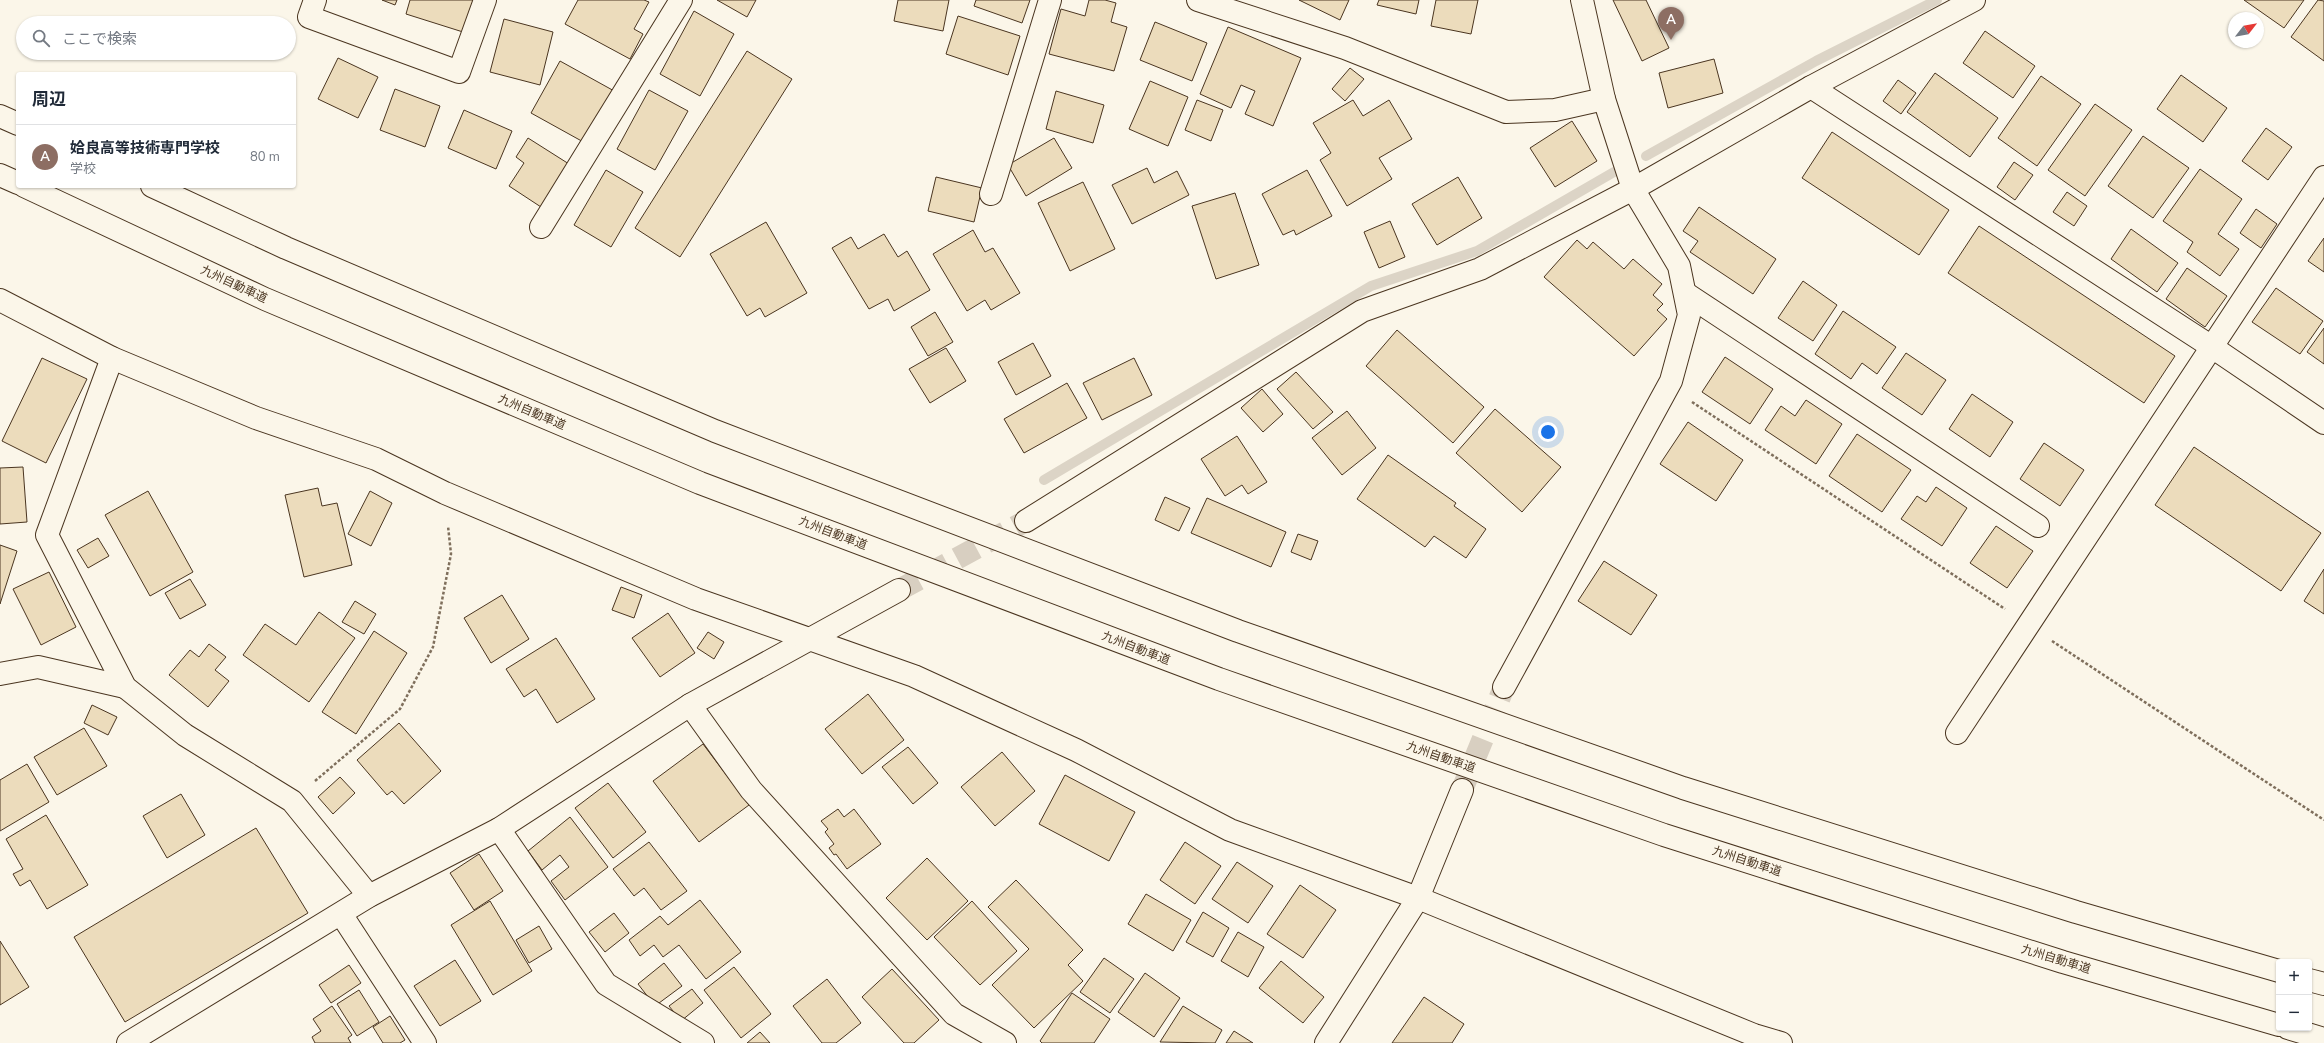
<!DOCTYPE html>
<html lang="ja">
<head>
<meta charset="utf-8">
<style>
	:root { --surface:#fff; --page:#f6f6f7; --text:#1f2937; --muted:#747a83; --line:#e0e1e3; --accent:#0f766e }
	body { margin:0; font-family:"Nunito Sans","Noto Sans JP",sans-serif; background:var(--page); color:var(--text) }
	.controls { position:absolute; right:12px; bottom:12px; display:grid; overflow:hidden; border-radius:4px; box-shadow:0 1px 3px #0004 }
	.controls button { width:36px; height:36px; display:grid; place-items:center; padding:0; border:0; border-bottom:1px solid var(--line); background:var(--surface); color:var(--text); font:20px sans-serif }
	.compass { position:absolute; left:2228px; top:12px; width:36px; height:36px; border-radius:50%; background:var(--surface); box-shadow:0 1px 3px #0004; rotate:59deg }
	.you { position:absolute; left:1548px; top:432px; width:14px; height:14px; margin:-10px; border:3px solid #fff; border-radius:50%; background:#1a73e8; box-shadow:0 0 0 6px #1a73e833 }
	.badge { display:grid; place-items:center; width:26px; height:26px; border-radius:50%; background:var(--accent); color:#fff; font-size:13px; font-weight:700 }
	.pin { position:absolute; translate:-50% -33px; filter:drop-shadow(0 1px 2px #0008) }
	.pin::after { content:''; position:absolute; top:21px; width:14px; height:12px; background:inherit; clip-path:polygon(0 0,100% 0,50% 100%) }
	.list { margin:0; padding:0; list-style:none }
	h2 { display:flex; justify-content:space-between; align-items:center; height:52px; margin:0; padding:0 16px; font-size:17px }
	h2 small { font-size:13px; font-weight:400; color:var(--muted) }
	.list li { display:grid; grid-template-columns:26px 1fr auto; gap:12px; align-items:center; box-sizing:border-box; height:64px; padding:0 16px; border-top:1px solid var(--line) }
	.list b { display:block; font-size:15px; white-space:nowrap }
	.list p { margin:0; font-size:13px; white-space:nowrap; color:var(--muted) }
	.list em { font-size:13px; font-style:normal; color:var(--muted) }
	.icon { flex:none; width:22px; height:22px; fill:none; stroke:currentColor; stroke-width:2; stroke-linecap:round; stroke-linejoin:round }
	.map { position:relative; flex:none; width:2324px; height:1043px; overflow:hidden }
	.search { position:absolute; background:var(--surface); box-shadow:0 1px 3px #0004; left:16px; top:16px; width:280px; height:44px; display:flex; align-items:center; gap:10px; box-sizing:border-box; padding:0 14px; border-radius:22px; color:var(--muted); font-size:15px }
	.panel { position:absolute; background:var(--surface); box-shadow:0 1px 3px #0004; left:16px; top:72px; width:280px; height:116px; border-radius:4px }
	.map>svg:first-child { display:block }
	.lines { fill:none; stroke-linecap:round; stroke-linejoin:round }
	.stream { stroke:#dcd4c6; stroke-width:10 }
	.building { fill:#ecdcbc; stroke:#4a3520 }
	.minor-tunnel { stroke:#d8cfc1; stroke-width:22; stroke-dasharray:22 11; stroke-linecap:butt }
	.minor-casing { stroke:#4a3520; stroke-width:24 }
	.tertiary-casing { stroke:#4a3520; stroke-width:24 }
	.motorway-casing { stroke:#4a3520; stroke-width:24 }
	.path { stroke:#7f6f5c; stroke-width:2.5; stroke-dasharray:3 2; stroke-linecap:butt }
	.minor { stroke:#fbf6e9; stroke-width:22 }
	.tertiary { stroke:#fbf6e9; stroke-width:22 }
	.motorway { stroke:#fbf6e9; stroke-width:22 }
	.labels { text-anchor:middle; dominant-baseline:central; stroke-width:3; stroke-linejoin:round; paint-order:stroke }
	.street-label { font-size:12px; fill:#4a3520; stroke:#fbf6e9 }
</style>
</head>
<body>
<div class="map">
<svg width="2324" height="1043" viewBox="0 0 2324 1043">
	<rect width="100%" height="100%" fill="#fbf6e9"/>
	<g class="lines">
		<g class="stream">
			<polyline points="1646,156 1816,61 1937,0"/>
			<polyline points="1044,480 1371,286 1477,251 1614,172"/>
		</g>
	</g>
	<g class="building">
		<polygon points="382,0 397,0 395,5"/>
		<polygon points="410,0 474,0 463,32 406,14"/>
		<polygon points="578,0 644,0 649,2 634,29 643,34 630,59 565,24"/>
		<polygon points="717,0 756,0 747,17"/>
		<polygon points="898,0 949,0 943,31 894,21"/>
		<polygon points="976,0 1030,0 1022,23 974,6"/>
		<polygon points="1089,0 1105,0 1116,3 1111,22 1127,27 1114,71 1049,54 1061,9 1085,16"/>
		<polygon points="1299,0 1349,0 1340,20"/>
		<polygon points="1379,0 1419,0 1416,14 1377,5"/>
		<polygon points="1436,0 1478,0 1471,34 1431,26"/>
		<polygon points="1613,0 1646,0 1669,48 1642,61"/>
		<polygon points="2244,0 2304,0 2284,28"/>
		<polygon points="2318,0 2324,1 2324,61 2291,37"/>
		<polygon points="694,11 734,34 700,96 660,74"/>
		<polygon points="958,16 1020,36 1008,75 946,54"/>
		<polygon points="504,19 553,32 540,85 490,72"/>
		<polygon points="1155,22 1207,43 1192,81 1140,60"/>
		<polygon points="1228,27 1301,58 1273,126 1245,114 1255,91 1241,85 1231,108 1200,94"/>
		<polygon points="1985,31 2035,66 2013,98 1963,63"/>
		<polygon points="747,51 792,79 680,257 635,228"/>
		<polygon points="338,58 378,77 358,118 318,99"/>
		<polygon points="1714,59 1723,93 1668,108 1659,73"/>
		<polygon points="560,61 616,92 587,144 531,113"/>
		<polygon points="1350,68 1364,79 1345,101 1332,89"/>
		<polygon points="1935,73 1998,118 1970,157 1907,112"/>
		<polygon points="2181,75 2227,108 2203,142 2157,109"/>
		<polygon points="2041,76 2081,104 2037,166 1998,138"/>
		<polygon points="1898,80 1916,93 1901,114 1883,101"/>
		<polygon points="1150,81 1188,97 1168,146 1129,129"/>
		<polygon points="395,89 440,106 425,147 380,130"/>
		<polygon points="649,90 688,111 655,170 617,149"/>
		<polygon points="1056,91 1104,105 1093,143 1046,129"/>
		<polygon points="1197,100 1223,110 1211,141 1185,130"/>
		<polygon points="1353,100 1363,116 1389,100 1412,139 1379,158 1392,179 1347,206 1320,160 1331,153 1313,123"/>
		<polygon points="2095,104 2132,130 2085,196 2048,170"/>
		<polygon points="464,110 512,131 496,169 448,148"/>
		<polygon points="1572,121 1597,161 1555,187 1530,148"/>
		<polygon points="2266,128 2292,147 2268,180 2242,161"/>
		<polygon points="1832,132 1949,210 1919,255 1802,178"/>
		<polygon points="2143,136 2189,168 2153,218 2108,186"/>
		<polygon points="528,138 569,164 541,207 509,186 524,163 516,157"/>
		<polygon points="1054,138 1072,168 1026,196 1008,165"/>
		<polygon points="2014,162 2033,175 2015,200 1997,187"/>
		<polygon points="1147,168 1154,183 1177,171 1189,195 1132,224 1112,185"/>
		<polygon points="2200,169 2242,199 2218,234 2239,249 2220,276 2187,252 2193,242 2163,221"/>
		<polygon points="606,170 643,192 611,247 574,225"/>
		<polygon points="1307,170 1332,216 1296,235 1294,230 1283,235 1262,194"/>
		<polygon points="936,177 982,188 974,222 928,211"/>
		<polygon points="1458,177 1482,218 1437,245 1412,204"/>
		<polygon points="1083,182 1115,249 1070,271 1038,203"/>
		<polygon points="2067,192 2087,206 2074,226 2053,212"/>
		<polygon points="1235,193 1259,265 1216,279 1192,206"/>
		<polygon points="1699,207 1776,259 1753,294 1690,252 1698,241 1683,231"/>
		<polygon points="2256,209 2277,224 2261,248 2240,233"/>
		<polygon points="1390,221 1405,257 1379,268 1364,232"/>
		<polygon points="766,222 807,293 765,317 760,308 747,316 710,254"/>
		<polygon points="1979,226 2175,356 2144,403 1948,273"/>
		<polygon points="2131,229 2178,263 2157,292 2111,259"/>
		<polygon points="973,230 985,252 993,248 1020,293 991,310 985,300 967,311 933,254"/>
		<polygon points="884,234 898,257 907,251 930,290 894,311 888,299 869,309 832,248 851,237 858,249"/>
		<polygon points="2324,238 2324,272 2308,261"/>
		<polygon points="1577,240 1587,249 1593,242 1624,269 1633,259 1662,284 1653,295 1663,304 1657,310 1667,319 1634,356 1544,277"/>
		<polygon points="2187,268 2227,296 2205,327 2166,299"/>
		<polygon points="1803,281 1837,305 1813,341 1778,318"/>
		<polygon points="2276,288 2323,321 2300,354 2252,322"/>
		<polygon points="1843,311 1896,347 1877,374 1862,363 1851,379 1815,354"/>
		<polygon points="935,312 953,342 928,356 911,327"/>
		<polygon points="2324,328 2324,364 2307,352"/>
		<polygon points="1397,330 1484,407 1453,443 1366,366"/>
		<polygon points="1033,343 1051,376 1016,395 998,362"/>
		<polygon points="946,348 966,381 930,403 909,369"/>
		<polygon points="1906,353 1946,380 1922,415 1882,388"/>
		<polygon points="1725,357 1773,389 1750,424 1702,392"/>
		<polygon points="42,358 87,379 46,463 2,441"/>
		<polygon points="1134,358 1152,395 1102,420 1083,383"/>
		<polygon points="1296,372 1333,412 1313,429 1277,389"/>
		<polygon points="1067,383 1087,418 1024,453 1004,419"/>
		<polygon points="1262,389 1283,414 1263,432 1241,408"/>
		<polygon points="1972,394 2013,422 1990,457 1949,429"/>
		<polygon points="1806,400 1842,424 1816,464 1765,430 1781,406 1795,416"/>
		<polygon points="1495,409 1561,467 1522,512 1456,453"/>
		<polygon points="1347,411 1376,448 1342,475 1312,438"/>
		<polygon points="1688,422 1743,460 1716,501 1660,464"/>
		<polygon points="1857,434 1911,470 1882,512 1829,476"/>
		<polygon points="1237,436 1267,482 1248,494 1242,485 1225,496 1201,459"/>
		<polygon points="2044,443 2084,470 2060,506 2020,479"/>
		<polygon points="2194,447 2321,533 2281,591 2155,505"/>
		<polygon points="1388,455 1456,503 1454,506 1486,529 1466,558 1434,536 1425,547 1357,499"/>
		<polygon points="23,467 27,522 0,524 0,468"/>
		<polygon points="1936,487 1967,508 1942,546 1901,519 1917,496 1926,502"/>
		<polygon points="318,488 322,506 337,503 352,565 304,577 285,495"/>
		<polygon points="148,491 193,572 150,596 105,515"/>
		<polygon points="370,491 392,503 371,546 348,534"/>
		<polygon points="1165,497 1190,508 1179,531 1155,520"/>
		<polygon points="1207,498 1286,532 1271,567 1191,533"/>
		<polygon points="1996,526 2033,551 2007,588 1970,563"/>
		<polygon points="1298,534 1318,541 1311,560 1291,552"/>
		<polygon points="98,538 109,556 88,568 77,550"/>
		<polygon points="0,545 17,551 0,604"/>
		<polygon points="1604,561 1657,595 1631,635 1578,601"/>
		<polygon points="2324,569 2324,614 2304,601"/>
		<polygon points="49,572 76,627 41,645 13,589"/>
		<polygon points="190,579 206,605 180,619 165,593"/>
		<polygon points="621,587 642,595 634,618 612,610"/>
		<polygon points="502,595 529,639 491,663 464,618"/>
		<polygon points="355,601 376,614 364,634 342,622"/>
		<polygon points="319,612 355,638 309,702 243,655 265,624 296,645"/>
		<polygon points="668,613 695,653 660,677 632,638"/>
		<polygon points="374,631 407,653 356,734 322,712"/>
		<polygon points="708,632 724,642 714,659 697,648"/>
		<polygon points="556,638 595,699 557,723 536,689 524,697 506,669"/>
		<polygon points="209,644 226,657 215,670 229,681 208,707 169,675 190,650 199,657"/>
		<polygon points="868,694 904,740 862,774 825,729"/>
		<polygon points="92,705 117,717 108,735 84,723"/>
		<polygon points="399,723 441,771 404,804 392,791 387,795 357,760"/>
		<polygon points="84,728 107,766 57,795 34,757"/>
		<polygon points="703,744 749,805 699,842 653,781"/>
		<polygon points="908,747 938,783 913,804 882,767"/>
		<polygon points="1002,752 1035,791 995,826 961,787"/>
		<polygon points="27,764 49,802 0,831 0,780"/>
		<polygon points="1065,775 1135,812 1109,861 1039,824"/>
		<polygon points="340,777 355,793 333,814 318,797"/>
		<polygon points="608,783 646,832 613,858 575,808"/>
		<polygon points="181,794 205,835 167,858 143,816"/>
		<polygon points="838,809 844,817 854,809 881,844 847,869 836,854 834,855 829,848 834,844 825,832 828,829 821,821"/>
		<polygon points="46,815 88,885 47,909 30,880 20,886 13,874 23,869 6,839"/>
		<polygon points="570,817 608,867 565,900 551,881 569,867 560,855 542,870 528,851"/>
		<polygon points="256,828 308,913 125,1022 74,937"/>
		<polygon points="649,842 687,891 661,910 644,888 634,896 613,869"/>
		<polygon points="1185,842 1221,866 1195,904 1160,880"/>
		<polygon points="479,854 503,891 474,910 450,873"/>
		<polygon points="927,858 968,901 927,940 886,898"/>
		<polygon points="1237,862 1273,886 1248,923 1212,899"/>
		<polygon points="1016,880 1083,950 1068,965 1083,981 1034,1028 992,985 1029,949 988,907"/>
		<polygon points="1300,885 1336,910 1303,958 1267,934"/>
		<polygon points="1146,894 1191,920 1173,951 1128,924"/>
		<polygon points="700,900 741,952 706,979 679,945 663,957 654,945 640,956 629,940 660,916 668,925"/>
		<polygon points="490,901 532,971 493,995 451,925"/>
		<polygon points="972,901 1017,951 980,985 934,937"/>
		<polygon points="1203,912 1229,928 1213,957 1186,942"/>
		<polygon points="614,913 629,933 605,952 589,932"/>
		<polygon points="539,926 552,949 529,963 516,940"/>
		<polygon points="1238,932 1264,947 1248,977 1221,961"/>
		<polygon points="0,941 29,987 0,1005"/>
		<polygon points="1104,958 1134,979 1110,1013 1080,992"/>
		<polygon points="455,960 481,1001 440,1026 414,986"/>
		<polygon points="1281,961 1324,997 1303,1023 1259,988"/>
		<polygon points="664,963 682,986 655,1006 638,984"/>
		<polygon points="349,965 361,983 331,1003 319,985"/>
		<polygon points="734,967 771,1014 741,1038 704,990"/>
		<polygon points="892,969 939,1020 914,1043 904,1043 862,997"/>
		<polygon points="1145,973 1180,998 1154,1037 1118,1012"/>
		<polygon points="827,979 861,1023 836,1043 822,1043 793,1006"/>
		<polygon points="692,989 703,1003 681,1021 669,1006"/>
		<polygon points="359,990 379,1022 357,1036 337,1004"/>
		<polygon points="1072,993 1110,1019 1094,1043 1042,1043 1040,1041"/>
		<polygon points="1424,997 1464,1024 1452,1043 1392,1043"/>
		<polygon points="332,1006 352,1035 348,1038 351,1043 315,1043 312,1037 321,1031 313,1019"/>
		<polygon points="1183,1006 1222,1030 1215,1043 1160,1042"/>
		<polygon points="390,1016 405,1040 400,1043 383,1043 373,1027"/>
		<polygon points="1234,1031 1253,1043 1226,1043"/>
		<polygon points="760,1032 770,1043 747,1043"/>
	</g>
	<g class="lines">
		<g class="minor-tunnel">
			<polyline points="899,590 1026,521"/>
			<polyline points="1462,790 1504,687"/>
		</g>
		<defs>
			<g id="minor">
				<polyline points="315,0 309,17 459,72 485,0"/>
				<polyline points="1198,0 1345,48 1506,112 1555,110 1604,99"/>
				<polyline points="1811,87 2212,347 2324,423"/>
				<polyline points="991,194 1050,0"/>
				<polyline points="541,227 681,0"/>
				<polyline points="1685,293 2038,526"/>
				<polyline points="112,358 47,535 125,687 185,735 292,801 369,896"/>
				<polyline points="1026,521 1362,311 1480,269 1633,189 1811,87 1974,0"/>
				<polyline points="0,674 38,667 125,687"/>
				<polyline points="1504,687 1671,381 1689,315 1679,266 1633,189 1604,99 1582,0"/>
				<polyline points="690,705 751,790 954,1014 1005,1043"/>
				<polyline points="1957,733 2324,177"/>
				<polyline points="499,829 606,984 703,1043"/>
				<polyline points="341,914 425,1043"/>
				<polyline points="128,1043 369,896 499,829 690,705 899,590"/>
				<polyline points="1326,1043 1418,898 1462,790"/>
			</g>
			<polyline id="tertiary" points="0,300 112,358 256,418 376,459 445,493 696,599 914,676 1076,750 1230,830 1418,898 1754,1035 1781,1043"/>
			<g id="motorway">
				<polyline points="0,116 18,124"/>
				<polyline points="0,175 18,183"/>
				<polyline points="24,186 265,299 700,483 1219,679 1664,835 2063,962 2279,1025"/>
				<polyline points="152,186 286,248 715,431 1238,631 1683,788 2076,912 2279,971"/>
				<polyline points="2309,980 2324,984"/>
				<polyline points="2288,1028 2324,1039"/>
			</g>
		</defs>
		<use href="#minor" class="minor-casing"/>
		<use href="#tertiary" class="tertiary-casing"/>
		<use href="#motorway" class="motorway-casing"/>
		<g class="path">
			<polyline points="1692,402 2005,609"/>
			<polyline points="2052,641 2324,820"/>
			<polyline points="315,781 400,709 433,647 451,554 448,526"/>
		</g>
		<use href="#minor" class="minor"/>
		<use href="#tertiary" class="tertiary"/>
		<use href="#motorway" class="motorway"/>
	</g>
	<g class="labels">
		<g class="street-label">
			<text transform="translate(234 284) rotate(25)">九州自動車道</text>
			<text transform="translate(532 412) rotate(23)">九州自動車道</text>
			<text transform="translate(833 533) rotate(21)">九州自動車道</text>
			<text transform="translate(1136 648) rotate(21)">九州自動車道</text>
			<text transform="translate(1441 757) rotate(19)">九州自動車道</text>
			<text transform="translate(1747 861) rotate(18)">九州自動車道</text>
			<text transform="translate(2056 959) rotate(17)">九州自動車道</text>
		</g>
	</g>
</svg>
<div class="controls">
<button>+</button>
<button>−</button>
</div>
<svg class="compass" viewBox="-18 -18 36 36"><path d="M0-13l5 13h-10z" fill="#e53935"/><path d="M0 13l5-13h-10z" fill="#747a83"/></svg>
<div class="you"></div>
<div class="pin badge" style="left:1671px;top:40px;background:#8d6e63">A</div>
<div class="search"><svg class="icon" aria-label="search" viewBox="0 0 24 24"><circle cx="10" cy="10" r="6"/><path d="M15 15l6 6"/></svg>ここで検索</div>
<section class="panel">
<h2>周辺<small></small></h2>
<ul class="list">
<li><span class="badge" style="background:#8d6e63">A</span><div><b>姶良高等技術専門学校</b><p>学校</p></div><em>80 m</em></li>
</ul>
</section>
</div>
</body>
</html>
